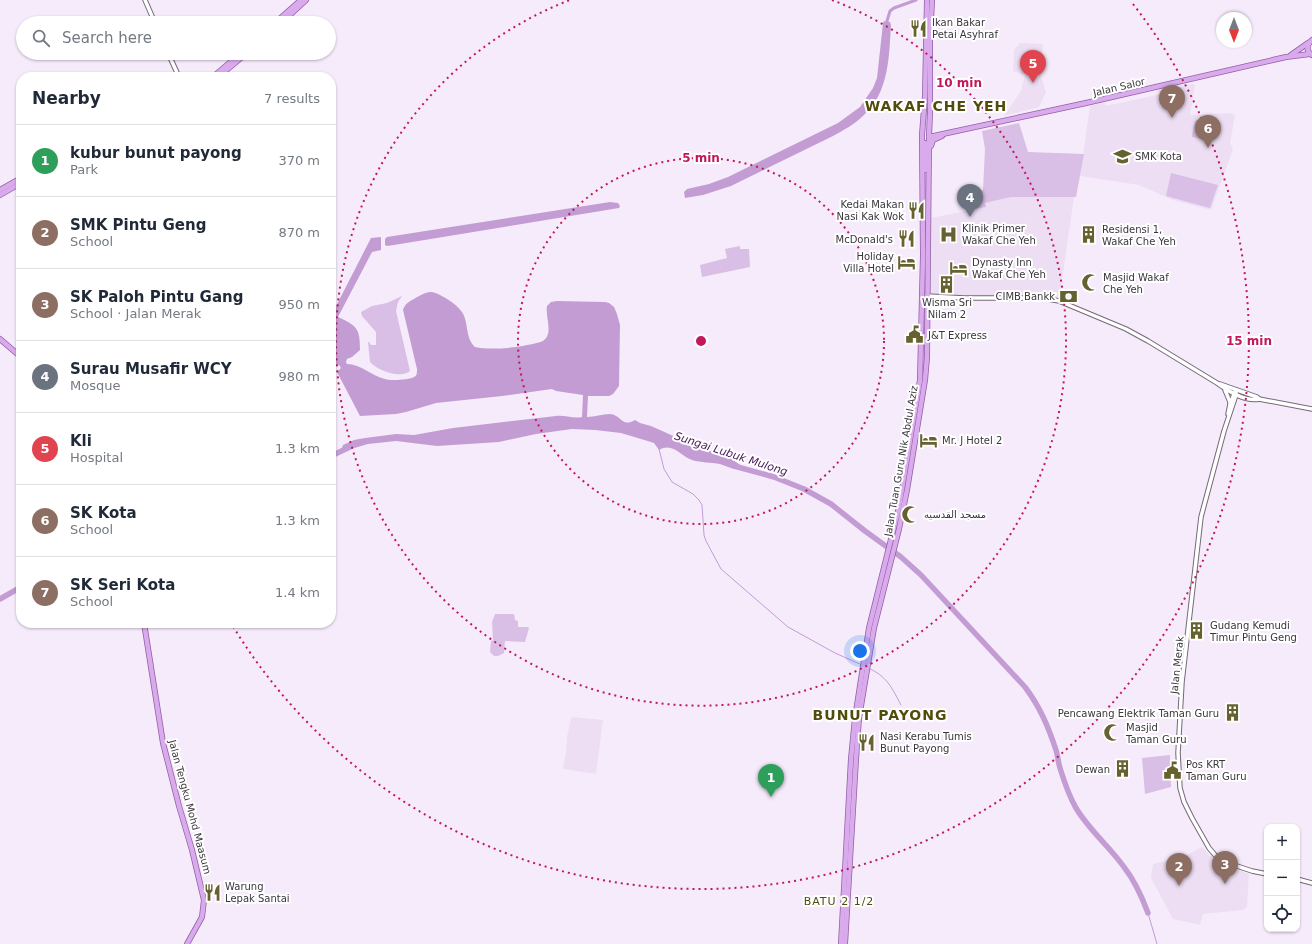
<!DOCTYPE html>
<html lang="en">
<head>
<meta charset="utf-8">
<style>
	:root { --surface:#fff; --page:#f6f6f7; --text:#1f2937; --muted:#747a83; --line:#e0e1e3; --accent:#65622f }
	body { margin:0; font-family:"DejaVu Sans",Vazirmatn,sans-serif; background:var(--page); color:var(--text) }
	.controls { position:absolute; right:12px; bottom:12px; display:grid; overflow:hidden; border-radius:8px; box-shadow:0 1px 3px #0004 }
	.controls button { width:36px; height:36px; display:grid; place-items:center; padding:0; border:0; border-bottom:1px solid var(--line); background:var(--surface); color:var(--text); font:20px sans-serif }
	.compass { position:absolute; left:1216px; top:12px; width:36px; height:36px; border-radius:50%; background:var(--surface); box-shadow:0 1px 3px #0004; rotate:180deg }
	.you { position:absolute; left:860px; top:651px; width:14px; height:14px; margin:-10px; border:3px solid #fff; border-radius:50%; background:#1a73e8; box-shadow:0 0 0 6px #1a73e833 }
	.badge { display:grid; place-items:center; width:26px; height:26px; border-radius:50%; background:var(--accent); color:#fff; font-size:13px; font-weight:700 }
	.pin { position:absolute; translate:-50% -33px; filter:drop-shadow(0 1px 2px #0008) }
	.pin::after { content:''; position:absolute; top:21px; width:14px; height:12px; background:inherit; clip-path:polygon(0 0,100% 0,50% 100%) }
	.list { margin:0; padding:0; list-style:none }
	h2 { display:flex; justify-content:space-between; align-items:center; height:52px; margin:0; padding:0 16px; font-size:17px }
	h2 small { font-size:13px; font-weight:400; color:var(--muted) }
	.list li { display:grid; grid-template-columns:26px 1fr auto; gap:12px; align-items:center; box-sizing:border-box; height:72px; padding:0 16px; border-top:1px solid var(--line) }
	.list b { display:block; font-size:15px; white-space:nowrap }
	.list p { margin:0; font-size:13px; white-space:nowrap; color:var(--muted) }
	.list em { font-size:13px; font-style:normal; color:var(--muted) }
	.icon { flex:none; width:22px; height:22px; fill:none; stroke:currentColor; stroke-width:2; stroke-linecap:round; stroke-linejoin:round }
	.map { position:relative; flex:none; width:1312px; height:944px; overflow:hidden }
	.search { position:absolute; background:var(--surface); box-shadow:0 1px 3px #0004; left:16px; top:16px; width:320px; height:44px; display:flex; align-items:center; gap:10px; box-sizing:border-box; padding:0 14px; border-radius:22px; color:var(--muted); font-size:15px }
	.panel { position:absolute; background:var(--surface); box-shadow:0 1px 3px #0004; left:16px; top:72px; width:320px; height:556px; border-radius:16px }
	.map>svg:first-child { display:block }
	.built { fill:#eddef4 }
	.green { fill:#d9bee5 }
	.water { fill:#c39cd4 }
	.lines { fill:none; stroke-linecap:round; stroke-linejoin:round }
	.stream { stroke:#c39cd4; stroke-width:1 }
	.canal { stroke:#c39cd4; stroke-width:3 }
	.river { stroke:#c39cd4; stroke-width:5.5 }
	.minor-casing { stroke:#736977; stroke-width:5.5 }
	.major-casing { stroke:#915ea6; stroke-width:6 }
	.minor { stroke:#fff; stroke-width:3.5 }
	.major { stroke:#d9abec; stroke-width:4.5 }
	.ring { fill:none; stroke:#c2185b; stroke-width:2; stroke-dasharray:2 4 }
	.labels { text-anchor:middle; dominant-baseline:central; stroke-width:4; stroke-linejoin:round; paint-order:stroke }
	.poi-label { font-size:10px; fill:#3a363c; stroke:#fff; text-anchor:start }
	.street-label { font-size:10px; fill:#3a363c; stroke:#fff }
	.water-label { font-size:11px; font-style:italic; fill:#471558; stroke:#fff }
	.neighbourhood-label { font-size:11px; letter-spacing:1px; fill:#504c0c; stroke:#fff }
	.district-label { font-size:14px; font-weight:bold; letter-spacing:1px; fill:#504c0c; stroke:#fff }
	.centre { fill:#c2185b; stroke:#fff; stroke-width:2 }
	.ring-label { font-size:12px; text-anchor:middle; font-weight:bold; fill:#c2185b; stroke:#fff; stroke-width:4; stroke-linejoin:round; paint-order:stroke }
</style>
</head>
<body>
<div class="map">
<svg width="1312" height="944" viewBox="0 0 1312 944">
	<rect width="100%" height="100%" fill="#f6ebfb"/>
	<g class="built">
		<polygon points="1020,43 1043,44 1040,73 1046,92 1039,107 1004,116 1021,91 1025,75 1013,71 1014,50"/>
		<polygon points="1192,84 1195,85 1190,115 1230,113 1235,115 1230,143 1233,149 1211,210 1173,200 1139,185 1080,176 1090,106 1105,102 1106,106 1161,94 1162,91"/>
		<polygon points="1011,197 1074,197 1059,301 1055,300 930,296 931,218 985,207 985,203"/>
		<polygon points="573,717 603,720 596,774 564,769 563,768 566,753 567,737 571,719"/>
		<polygon points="1202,847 1209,855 1216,860 1226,865 1249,874 1247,907 1243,910 1203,914 1200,925 1173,919 1151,878 1153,864 1183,857"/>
	</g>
	<g class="green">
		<polygon points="1213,119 1215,122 1211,138 1207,140 1192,137 1192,135 1195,121 1197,120"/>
		<polygon points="1019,123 1028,152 1084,154 1076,197 1011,197 985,203 986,207 970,210 967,194 983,190 985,149 982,131"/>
		<polygon points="1171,173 1218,185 1210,208 1166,196"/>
		<polygon points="740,246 740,249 749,249 750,267 702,277 700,265 727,258 725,249"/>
		<path d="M402,296L398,302L396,311L410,371C401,379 378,371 370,362L368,342H369L371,345H376V332L362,316L361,312L372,306L387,303Z"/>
		<polygon points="495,614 514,614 515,620 518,621 518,627 528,627 529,628 525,642 505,641 504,653 498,656 494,656 490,652 491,641 493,640 492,622"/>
		<polygon points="1170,755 1171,787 1145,794 1142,758"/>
	</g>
	<g class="water">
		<path d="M884,21L890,22L891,25C889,57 889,92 864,115C855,124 844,130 833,136L731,186L703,195L685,198L684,192L687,189L709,184L728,177L838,123L860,107L873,88L877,78L883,23Z"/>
		<polygon points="610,202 618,203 620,206 619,208 394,245 387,246 385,245 385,239 387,237"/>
		<path d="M381,237V250L372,252L338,317C357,326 360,328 360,350L352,357L347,359L346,362L347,364C361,364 372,376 385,379C390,381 409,380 414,377C417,376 417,373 417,369L403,310C405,304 408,302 414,299C419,296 425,292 431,292C440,293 458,305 462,312C469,323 465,338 475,347C492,351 526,347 543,341C554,333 545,318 547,306L551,302L557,301L605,302L609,303L614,307L617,314L620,325L619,386L613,394L609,396H588L587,417C595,417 602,414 610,414C622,415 621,428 635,420L640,423L651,426L698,447L729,457L740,465L741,468C734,471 727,466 720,464C711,462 701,463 692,460C680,456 673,442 659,450L654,443L651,442L621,433L595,430L572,429L536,434L499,442L437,446L396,441L368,444L351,449L344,450L342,448L343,445L354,440L365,438L396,434L414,435L453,428L556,416C565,415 573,419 582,417L583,395L556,391L552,389L502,396L436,403L406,412L396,414L360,416L337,372L341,368L339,365L334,366L331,360V314H332L371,238Z"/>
	</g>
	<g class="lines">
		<g class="stream">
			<polyline points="659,449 664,469 672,482 693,494 699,500 702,505 704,535 706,541 721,569 788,627 835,653 862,665"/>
			<path d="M868,668C887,676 892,688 901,705"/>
			<polyline points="1148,913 1157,944"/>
		</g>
		<polyline class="canal" points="887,21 890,11 894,8 916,0"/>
		<g class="river">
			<polyline points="331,456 350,447"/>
			<path d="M734,466L774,477L804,489L831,504L865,531L901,557L921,575L1025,687C1040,707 1048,726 1056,750C1058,756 1058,762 1060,768C1064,781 1069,796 1076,808C1089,830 1109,846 1124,867C1135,881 1142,897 1148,913"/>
			<polyline points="0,599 21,587"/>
		</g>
		<defs>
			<g id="minor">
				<polyline points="145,0 155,23"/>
				<polyline points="168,53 179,77"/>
				<path d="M927,296L964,298H1043L1059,301L1126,329L1148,341L1217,383C1228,391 1246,402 1259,399L1312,409"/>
				<polyline points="1220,384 1257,397 1259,399"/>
				<polyline points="1225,390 1230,402"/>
				<polyline points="1236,390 1236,395 1224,431 1201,517 1182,682 1178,753 1180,788 1184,802 1192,818 1209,848 1215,855 1223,860 1237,866 1252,871 1267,874"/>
				<polyline points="1228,414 1230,404 1235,392"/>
				<polyline points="1297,879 1312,883"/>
			</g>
			<g id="major">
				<polyline points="275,23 301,0"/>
				<polyline points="281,23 306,0"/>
				<path d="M1312,40C1306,45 1306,51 1312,55"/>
				<polyline points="1291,55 1308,43"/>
				<polyline points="213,77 241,53"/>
				<polyline points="218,77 247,53"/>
				<polyline points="929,137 1086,103 1286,57 1310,54"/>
				<polyline points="931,146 933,140 942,136"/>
				<polyline points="925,170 925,143"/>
				<polyline points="0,190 21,178"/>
				<polyline points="0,195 21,183"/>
				<polyline points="0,339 21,357"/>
				<polyline points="144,623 163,743 179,806 192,850 204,900 202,917 187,944"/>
				<polyline points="841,944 851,759 855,718 869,628 899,507 920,380 923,255 922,135 925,96 927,0"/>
				<polyline points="845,944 856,759 859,718 874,628 899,529 907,490 925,380 927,357 929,137 930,112 930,40 932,0"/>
			</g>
		</defs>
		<use href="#minor" class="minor-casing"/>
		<use href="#major" class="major-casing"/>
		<use href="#minor" class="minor"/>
		<use href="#major" class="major"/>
	</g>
	<g class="ring">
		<circle cx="701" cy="341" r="183"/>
		<path d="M832 0A365 365 0 1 1 570 0"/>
		<path d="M1133 4A548 548 0 1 1 231 623"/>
	</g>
	<defs>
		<symbol id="restaurant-bare" viewBox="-9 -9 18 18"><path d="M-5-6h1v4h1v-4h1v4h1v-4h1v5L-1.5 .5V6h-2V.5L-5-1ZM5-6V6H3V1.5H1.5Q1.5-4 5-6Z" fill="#65622f" stroke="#fff" stroke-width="2.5" paint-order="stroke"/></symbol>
		<symbol id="school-bare" viewBox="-9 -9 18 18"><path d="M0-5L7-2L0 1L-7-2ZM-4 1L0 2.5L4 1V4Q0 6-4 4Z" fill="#65622f" stroke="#fff" stroke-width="2.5" paint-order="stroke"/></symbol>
		<symbol id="hospital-bare" viewBox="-9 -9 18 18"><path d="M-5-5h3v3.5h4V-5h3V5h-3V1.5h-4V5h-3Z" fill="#65622f" stroke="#fff" stroke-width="2.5" paint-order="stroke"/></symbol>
		<symbol id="building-bare" viewBox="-9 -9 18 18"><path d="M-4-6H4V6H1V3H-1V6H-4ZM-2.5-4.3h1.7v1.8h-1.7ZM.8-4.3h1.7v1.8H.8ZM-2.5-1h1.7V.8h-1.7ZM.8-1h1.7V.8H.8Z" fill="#65622f" stroke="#fff" stroke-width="2.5" paint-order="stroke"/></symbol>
		<symbol id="hotel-bare" viewBox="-9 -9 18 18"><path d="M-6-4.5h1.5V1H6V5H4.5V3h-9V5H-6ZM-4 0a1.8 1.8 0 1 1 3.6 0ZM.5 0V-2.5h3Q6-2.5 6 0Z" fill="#65622f" stroke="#fff" stroke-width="2.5" paint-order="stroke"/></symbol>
		<symbol id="mosque-bare" viewBox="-9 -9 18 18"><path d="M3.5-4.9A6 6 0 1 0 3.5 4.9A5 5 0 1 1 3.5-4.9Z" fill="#65622f" stroke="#fff" stroke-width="2.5" paint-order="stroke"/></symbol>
		<symbol id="bank-bare" viewBox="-9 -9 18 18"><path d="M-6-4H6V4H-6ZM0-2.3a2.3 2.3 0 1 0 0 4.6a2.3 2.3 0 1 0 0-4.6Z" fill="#65622f" stroke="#fff" stroke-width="2.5" paint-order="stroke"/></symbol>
		<symbol id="civic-bare" viewBox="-9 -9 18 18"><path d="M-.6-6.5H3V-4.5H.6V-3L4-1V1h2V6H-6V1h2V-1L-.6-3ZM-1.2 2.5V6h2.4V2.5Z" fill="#65622f" stroke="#fff" stroke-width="2.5" paint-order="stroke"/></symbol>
	</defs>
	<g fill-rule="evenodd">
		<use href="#restaurant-bare" x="906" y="16" width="25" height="25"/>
		<use href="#school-bare" x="1110" y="144" width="25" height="25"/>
		<use href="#restaurant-bare" x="904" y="198" width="25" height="25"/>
		<use href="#hospital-bare" x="936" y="222" width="25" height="25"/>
		<use href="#building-bare" x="1076" y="222" width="25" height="25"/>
		<use href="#restaurant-bare" x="894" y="226" width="25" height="25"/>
		<use href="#hotel-bare" x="894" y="250" width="25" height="25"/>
		<use href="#hotel-bare" x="946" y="256" width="25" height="25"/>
		<use href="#mosque-bare" x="1078" y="270" width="25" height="25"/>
		<use href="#building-bare" x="934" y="272" width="25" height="25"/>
		<use href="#bank-bare" x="1056" y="284" width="25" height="25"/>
		<use href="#civic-bare" x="902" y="322" width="25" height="25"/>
		<use href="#hotel-bare" x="916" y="428" width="25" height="25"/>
		<use href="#mosque-bare" x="898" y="502" width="25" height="25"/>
		<use href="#building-bare" x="1184" y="618" width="25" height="25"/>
		<use href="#building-bare" x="1220" y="700" width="25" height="25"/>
		<use href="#mosque-bare" x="1100" y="720" width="25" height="25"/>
		<use href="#restaurant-bare" x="854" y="730" width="25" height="25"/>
		<use href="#building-bare" x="1110" y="756" width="25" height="25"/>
		<use href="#civic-bare" x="1160" y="758" width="25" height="25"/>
		<use href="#restaurant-bare" x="200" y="880" width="25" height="25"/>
	</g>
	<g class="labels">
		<g class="poi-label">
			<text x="932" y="22">Ikan Bakar<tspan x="932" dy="12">Petai Asyhraf</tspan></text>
			<text x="1135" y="156">SMK Kota</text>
			<text x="904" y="204" text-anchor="end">Kedai Makan<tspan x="904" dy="12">Nasi Kak Wok</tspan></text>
			<text x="962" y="228">Klinik Primer<tspan x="962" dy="12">Wakaf Che Yeh</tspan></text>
			<text x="1102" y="229">Residensi 1,<tspan x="1102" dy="12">Wakaf Che Yeh</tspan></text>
			<text x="893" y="239" text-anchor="end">McDonald's</text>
			<text x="894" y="256" text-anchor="end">Holiday<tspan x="894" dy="12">Villa Hotel</tspan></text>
			<text x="972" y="262">Dynasty Inn<tspan x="972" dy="12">Wakaf Che Yeh</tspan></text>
			<text x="1103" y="277">Masjid Wakaf<tspan x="1103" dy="12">Che Yeh</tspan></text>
			<text x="1055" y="296" text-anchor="end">CIMB Bankk</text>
			<text x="947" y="302" text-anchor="middle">Wisma Sri<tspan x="947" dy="12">Nilam 2</tspan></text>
			<text x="928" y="335">J&amp;T Express</text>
			<text x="942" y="440">Mr. J Hotel 2</text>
			<text x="924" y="514">مسجد القدسيه</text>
			<text x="1210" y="625">Gudang Kemudi<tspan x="1210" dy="12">Timur Pintu Geng</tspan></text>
			<text x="1219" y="713" text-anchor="end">Pencawang Elektrik Taman Guru</text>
			<text x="1126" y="727">Masjid<tspan x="1126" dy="12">Taman Guru</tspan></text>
			<text x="880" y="736">Nasi Kerabu Tumis<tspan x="880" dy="12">Bunut Payong</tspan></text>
			<text x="1186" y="764">Pos KRT<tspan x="1186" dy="12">Taman Guru</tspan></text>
			<text x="1110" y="769" text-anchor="end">Dewan</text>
			<text x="225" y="886">Warung<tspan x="225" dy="12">Lepak Santai</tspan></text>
		</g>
		<g class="street-label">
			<text transform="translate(1119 87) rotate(-13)">Jalan Salor</text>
			<text transform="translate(901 461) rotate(-80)">Jalan Tuan Guru Nik Abdul Aziz</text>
			<text transform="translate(1177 665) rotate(-84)">Jalan Merak</text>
			<text transform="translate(190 807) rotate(75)">Jalan Tengku Mohd Maasum</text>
		</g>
		<g class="water-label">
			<text transform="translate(731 454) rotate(18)">Sungai Lubuk Mulong</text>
		</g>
		<g class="neighbourhood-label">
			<text x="839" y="901">BATU 2 1/2</text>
		</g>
		<g class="district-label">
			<text x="936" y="106">WAKAF CHE YEH</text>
			<text x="880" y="715">BUNUT PAYONG</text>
		</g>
	</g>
	<circle cx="701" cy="341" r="6" class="centre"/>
	<g class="ring-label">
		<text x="959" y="87">10 min</text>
		<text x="701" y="162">5 min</text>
		<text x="1249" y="345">15 min</text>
	</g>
</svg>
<div class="controls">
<button>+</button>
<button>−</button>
<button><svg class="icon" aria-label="locate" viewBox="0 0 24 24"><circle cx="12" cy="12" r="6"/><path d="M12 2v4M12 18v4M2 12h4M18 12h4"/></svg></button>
</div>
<svg class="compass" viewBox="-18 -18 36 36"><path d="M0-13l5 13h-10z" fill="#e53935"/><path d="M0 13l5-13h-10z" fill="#747a83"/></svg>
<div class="you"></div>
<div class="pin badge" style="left:771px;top:797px;background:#2e9e5b">1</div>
<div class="pin badge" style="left:1179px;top:886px;background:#8d6e63">2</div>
<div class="pin badge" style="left:1225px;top:884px;background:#8d6e63">3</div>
<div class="pin badge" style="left:970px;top:217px;background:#6b7280">4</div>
<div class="pin badge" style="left:1033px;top:83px;background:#e0444e">5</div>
<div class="pin badge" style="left:1208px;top:148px;background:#8d6e63">6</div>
<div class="pin badge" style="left:1172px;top:118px;background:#8d6e63">7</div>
<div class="search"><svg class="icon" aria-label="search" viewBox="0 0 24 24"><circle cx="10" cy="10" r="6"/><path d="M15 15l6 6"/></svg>Search here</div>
<section class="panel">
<h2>Nearby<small>7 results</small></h2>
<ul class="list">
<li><span class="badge" style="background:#2e9e5b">1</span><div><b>kubur bunut payong</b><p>Park</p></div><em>370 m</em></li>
<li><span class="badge" style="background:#8d6e63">2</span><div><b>SMK Pintu Geng</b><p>School</p></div><em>870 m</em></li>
<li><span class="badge" style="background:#8d6e63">3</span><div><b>SK Paloh Pintu Gang</b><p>School · Jalan Merak</p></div><em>950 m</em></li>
<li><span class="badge" style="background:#6b7280">4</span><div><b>Surau Musafir WCY</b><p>Mosque</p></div><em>980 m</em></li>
<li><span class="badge" style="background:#e0444e">5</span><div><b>Kli</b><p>Hospital</p></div><em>1.3 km</em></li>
<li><span class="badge" style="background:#8d6e63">6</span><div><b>SK Kota</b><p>School</p></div><em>1.3 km</em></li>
<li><span class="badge" style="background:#8d6e63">7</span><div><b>SK Seri Kota</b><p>School</p></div><em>1.4 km</em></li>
</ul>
</section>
</div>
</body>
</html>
